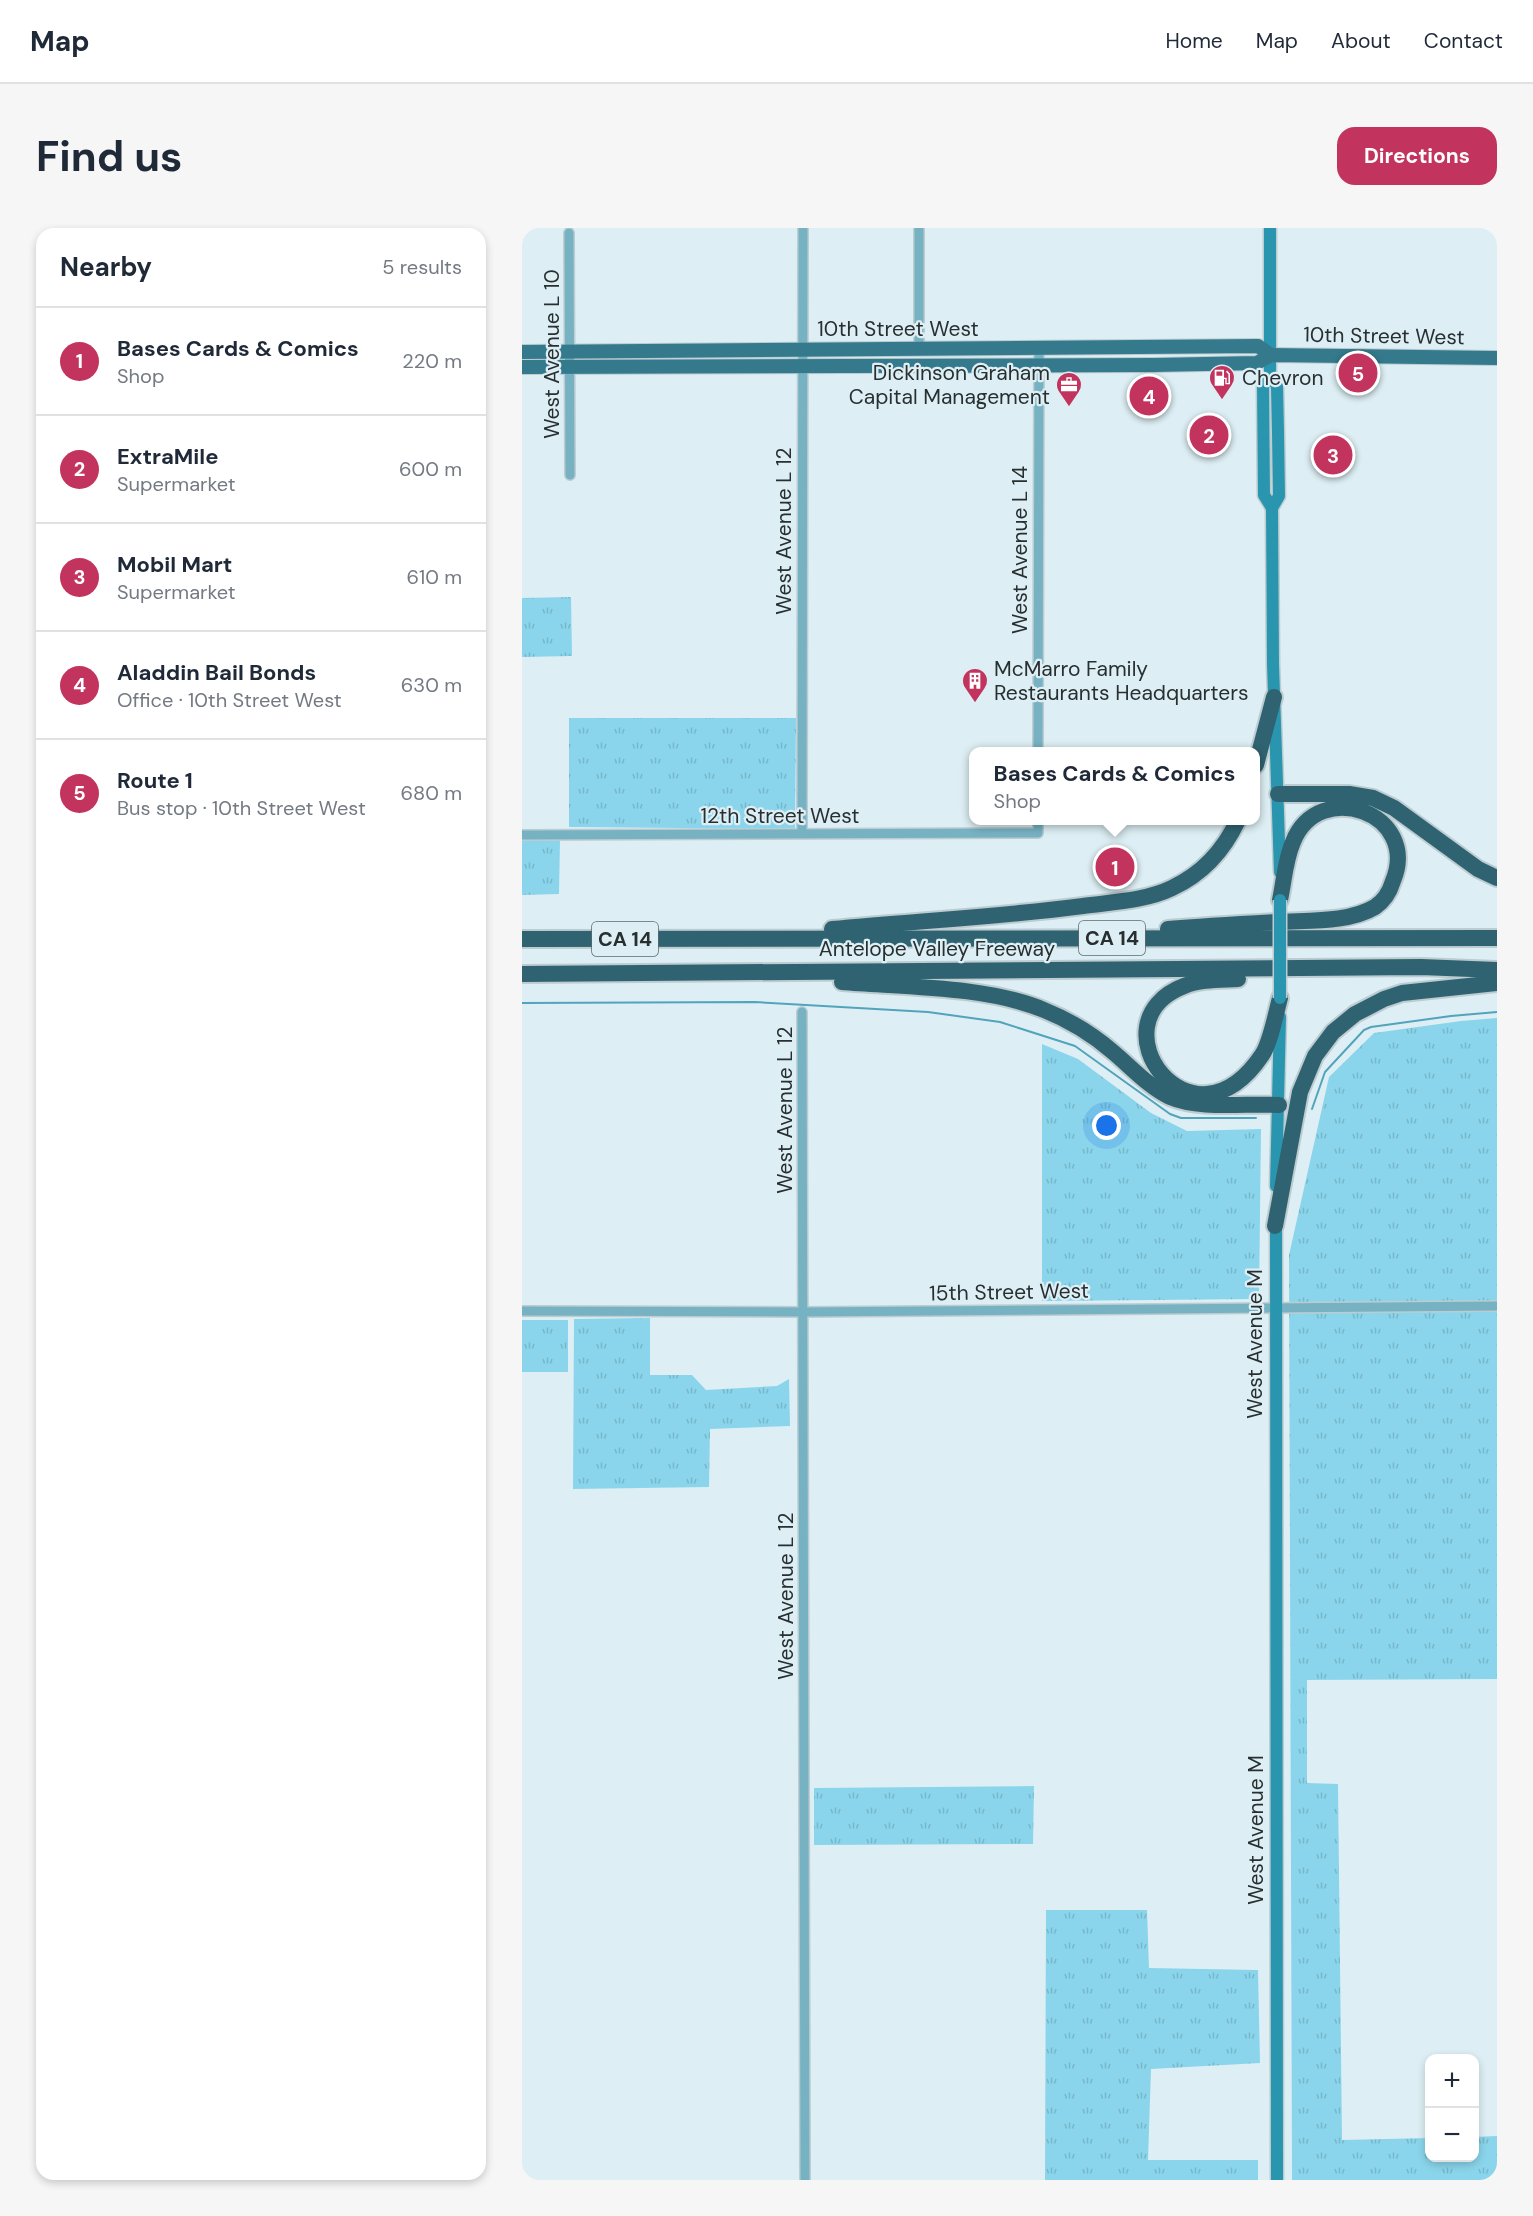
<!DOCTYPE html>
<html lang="en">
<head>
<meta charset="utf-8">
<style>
	:root { --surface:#fff; --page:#f6f6f7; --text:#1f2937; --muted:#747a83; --line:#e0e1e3; --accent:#c2335e }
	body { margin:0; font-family:"DM Sans",sans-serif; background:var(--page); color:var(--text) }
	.controls { position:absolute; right:18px; bottom:18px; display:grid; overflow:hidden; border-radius:12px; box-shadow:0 3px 9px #0003 }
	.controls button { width:54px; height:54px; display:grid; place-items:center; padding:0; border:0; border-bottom:2px solid var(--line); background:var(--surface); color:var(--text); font:30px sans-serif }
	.you { position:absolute; left:585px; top:898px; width:21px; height:21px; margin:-15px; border:4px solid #fff; border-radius:50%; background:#1a73e8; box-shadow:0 0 0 9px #1a73e833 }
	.badge { display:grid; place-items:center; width:39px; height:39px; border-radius:50%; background:var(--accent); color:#fff; font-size:20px; font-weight:700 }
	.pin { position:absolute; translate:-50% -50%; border:3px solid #fff; box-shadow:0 2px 6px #0006 }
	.popup { position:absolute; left:447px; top:519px; width:291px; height:78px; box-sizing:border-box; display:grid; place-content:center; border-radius:12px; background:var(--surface); filter:drop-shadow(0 2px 4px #0005); font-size:20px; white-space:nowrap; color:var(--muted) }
	.popup b { font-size:22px; color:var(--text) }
	.popup::after { content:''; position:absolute; left:50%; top:100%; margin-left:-12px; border:12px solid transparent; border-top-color:var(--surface) }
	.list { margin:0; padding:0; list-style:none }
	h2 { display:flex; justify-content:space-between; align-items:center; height:78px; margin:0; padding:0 24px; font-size:26px }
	h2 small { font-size:20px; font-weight:400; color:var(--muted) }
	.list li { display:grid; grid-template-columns:39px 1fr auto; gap:18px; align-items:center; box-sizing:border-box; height:108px; padding:0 24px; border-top:2px solid var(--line) }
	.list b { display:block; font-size:22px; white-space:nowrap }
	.list p { margin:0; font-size:20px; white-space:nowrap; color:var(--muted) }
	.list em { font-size:20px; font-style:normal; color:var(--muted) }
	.map { position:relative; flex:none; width:975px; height:1952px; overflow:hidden; border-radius:18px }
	header { display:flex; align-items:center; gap:36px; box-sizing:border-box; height:84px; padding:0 30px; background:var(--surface); border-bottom:2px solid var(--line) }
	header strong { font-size:28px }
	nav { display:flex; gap:33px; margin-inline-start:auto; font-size:21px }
	.intro { display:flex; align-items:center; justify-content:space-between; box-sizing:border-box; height:144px; padding:0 36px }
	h1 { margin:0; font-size:42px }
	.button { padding:15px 27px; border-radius:18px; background:var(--accent); color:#fff; font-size:21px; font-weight:700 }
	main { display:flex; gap:36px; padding:0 36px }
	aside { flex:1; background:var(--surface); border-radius:18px; box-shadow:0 3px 9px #0003 }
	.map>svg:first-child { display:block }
	.grass { fill:url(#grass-tufts) }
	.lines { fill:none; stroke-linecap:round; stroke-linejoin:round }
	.stream { stroke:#51a4bb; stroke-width:2 }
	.street-casing { stroke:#bcccd1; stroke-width:12 }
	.secondary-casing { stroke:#bcccd1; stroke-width:15 }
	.primary-casing { stroke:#bcccd1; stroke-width:16 }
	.highway-casing { stroke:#bcccd1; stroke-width:20 }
	.street { stroke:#77b2c3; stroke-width:9 }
	.secondary { stroke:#2a95ae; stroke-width:12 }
	.primary { stroke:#347a8c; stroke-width:14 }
	.highway { stroke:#306371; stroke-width:16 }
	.secondary-bridge-casing { stroke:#bcccd1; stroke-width:15; stroke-linecap:butt }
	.secondary-bridge { stroke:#2a95ae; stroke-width:12 }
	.labels { text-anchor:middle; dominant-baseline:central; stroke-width:4.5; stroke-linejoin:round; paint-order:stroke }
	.shield { fill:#ddeff4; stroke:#5e696c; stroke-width:1.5 }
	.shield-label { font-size:20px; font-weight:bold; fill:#282f31 }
	.street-label { font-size:21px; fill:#282f31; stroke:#ddeff4 }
	.poi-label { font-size:21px; fill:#282f31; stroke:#ddeff4; text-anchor:start }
</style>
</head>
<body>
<header>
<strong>Map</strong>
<nav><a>Home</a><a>Map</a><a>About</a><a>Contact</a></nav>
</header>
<div class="intro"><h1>Find us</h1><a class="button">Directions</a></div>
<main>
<aside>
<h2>Nearby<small>5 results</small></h2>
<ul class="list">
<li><span class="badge">1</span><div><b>Bases Cards &amp; Comics</b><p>Shop</p></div><em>220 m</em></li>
<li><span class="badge">2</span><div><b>ExtraMile</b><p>Supermarket</p></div><em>600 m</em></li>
<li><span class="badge">3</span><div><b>Mobil Mart</b><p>Supermarket</p></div><em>610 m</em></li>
<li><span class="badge">4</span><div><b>Aladdin Bail Bonds</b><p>Office · 10th Street West</p></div><em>630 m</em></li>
<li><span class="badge">5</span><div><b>Route 1</b><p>Bus stop · 10th Street West</p></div><em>680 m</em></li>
</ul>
</aside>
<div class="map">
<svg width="975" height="1952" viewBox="0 0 975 1952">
	<defs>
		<pattern id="grass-tufts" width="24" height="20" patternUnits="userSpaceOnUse" patternTransform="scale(1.5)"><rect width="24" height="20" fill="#8ad5eb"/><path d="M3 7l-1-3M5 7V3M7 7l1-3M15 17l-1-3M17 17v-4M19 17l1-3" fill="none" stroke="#77b7ca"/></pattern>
	</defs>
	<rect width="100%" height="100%" fill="#ddeff4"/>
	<g class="grass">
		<polygon points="49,369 50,428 0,429 0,370"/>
		<polygon points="47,490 274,490 273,601 47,599"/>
		<polygon points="0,612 38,612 37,666 0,667"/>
		<polygon points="975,790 975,1451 785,1452 785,1555 816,1556 820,1912 907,1910 908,1930 952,1930 953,1909 975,1908 975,1952 770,1952 767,1027 807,849 852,805 939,793"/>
		<polygon points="520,816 556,831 629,885 665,903 739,901 737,1071 520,1073"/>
		<polygon points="128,1090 128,1147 170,1147 184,1162 255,1158 267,1151 268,1198 188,1201 187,1259 51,1261 52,1091"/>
		<rect x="0" y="1092" width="46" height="52"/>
		<polygon points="512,1558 511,1616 292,1617 292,1560"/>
		<polygon points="524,1682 625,1682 627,1740 736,1742 738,1835 629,1841 626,1932 736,1932 736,1952 523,1952"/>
	</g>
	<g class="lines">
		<g class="stream">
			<polyline points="0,775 233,774 406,784 478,794 553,818 648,886 659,890 734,890"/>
			<polyline points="790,881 803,844 842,802 849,799 929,788 975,784"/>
		</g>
		<defs>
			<g id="street">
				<polyline points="47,5 48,247"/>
				<polyline points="397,122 397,0"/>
				<polyline points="516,524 517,121"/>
				<polyline points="280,605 281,0"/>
				<polyline points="0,607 516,605 516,592"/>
				<polyline points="280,784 283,1952"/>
				<polyline points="0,1083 282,1084 975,1078"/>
			</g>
			<g id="secondary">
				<polyline points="748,0 748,147 741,158 742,267 750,280"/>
				<polyline points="748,147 755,158 756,204 757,268 750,280 751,436 758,644"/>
				<polyline points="754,958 758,789"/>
				<polyline points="754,990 755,1952"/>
			</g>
			<g id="primary">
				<polyline points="0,124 736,118 749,127"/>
				<polyline points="0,139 632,137 735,135 749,127 975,130"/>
			</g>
			<g id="highway">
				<polyline points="734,537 752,469"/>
				<polyline points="756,566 827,566 851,570 872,580 956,641 975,650"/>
				<path d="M310,701C394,693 478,689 561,678C590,674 623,673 650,660C680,646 702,622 716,592"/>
				<path d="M646,701C682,698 718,696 755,694C786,692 826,695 853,679C862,673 868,663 871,653C899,585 797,549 771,614C763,632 762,654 758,672"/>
				<polyline points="0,711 975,710"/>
				<polyline points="0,746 899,739 975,742"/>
				<path d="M716,751C699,752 679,751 662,758C569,794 669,933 740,827C748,816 754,785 758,770"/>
				<path d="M320,754C382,759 465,758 522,782C547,792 570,806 591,824C609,839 627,859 648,869C678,882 724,875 757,877"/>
				<polyline points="753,998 778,864 793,828 811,804 833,786 862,771 880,765 975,755"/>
			</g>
		</defs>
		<use href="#street" class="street-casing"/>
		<use href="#secondary" class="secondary-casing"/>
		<use href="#primary" class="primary-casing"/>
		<use href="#highway" class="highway-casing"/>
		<use href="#street" class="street"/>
		<use href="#secondary" class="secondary"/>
		<use href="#primary" class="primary"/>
		<use href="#highway" class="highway"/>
		<defs>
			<polyline id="secondary-bridge" points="758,672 758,770"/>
		</defs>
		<use href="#secondary-bridge" class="secondary-bridge-casing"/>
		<use href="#secondary-bridge" class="secondary-bridge"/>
	</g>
	<defs>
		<symbol id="fuel-pin" viewBox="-11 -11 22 30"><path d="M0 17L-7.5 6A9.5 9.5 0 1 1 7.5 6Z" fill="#c2335e" stroke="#ddeff4"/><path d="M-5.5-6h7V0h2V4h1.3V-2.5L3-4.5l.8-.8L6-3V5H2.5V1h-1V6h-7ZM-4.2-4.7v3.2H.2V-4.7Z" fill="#fff"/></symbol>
		<symbol id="office-pin" viewBox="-11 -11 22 30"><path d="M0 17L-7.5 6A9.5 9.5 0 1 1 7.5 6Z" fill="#c2335e" stroke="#ddeff4"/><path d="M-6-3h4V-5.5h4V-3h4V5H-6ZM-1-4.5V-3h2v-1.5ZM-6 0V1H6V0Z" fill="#fff"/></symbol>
		<symbol id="building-pin" viewBox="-11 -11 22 30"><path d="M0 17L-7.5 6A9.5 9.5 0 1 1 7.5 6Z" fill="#c2335e" stroke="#ddeff4"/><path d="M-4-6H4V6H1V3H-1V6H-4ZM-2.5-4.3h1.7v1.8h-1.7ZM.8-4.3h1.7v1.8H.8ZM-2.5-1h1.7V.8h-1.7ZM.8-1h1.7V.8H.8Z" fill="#fff"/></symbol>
	</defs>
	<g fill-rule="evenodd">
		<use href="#fuel-pin" x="685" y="135" width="30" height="40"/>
		<use href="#office-pin" x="532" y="142" width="30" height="40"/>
		<use href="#building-pin" x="438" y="438" width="30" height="40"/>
	</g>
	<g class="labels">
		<g class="shield">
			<rect x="557" y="693" width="66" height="34" rx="4.5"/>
			<rect x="70" y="694" width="66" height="34" rx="4.5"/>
		</g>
		<g class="shield-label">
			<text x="590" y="710">CA 14</text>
			<text x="103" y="711">CA 14</text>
		</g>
		<g class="street-label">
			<text x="376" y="101">10th Street West</text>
			<text transform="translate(862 108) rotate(1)">10th Street West</text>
			<text transform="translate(30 126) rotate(-90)">West Avenue L 10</text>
			<text transform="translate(262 303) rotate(-90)">West Avenue L 12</text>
			<text transform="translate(498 322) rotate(-90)">West Avenue L 14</text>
			<text x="258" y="588">12th Street West</text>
			<text x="415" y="721">Antelope Valley Freeway</text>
			<text transform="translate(263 882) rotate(-90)">West Avenue L 12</text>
			<text transform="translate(487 1064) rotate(-1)">15th Street West</text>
			<text transform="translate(733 1116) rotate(-90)">West Avenue M</text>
			<text transform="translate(264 1368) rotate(-90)">West Avenue L 12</text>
			<text transform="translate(734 1602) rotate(-90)">West Avenue M</text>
		</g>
		<g class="poi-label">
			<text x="528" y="145" text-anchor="end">Dickinson Graham<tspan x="528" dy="24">Capital Management</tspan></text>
			<text x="720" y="150">Chevron</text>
			<text x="472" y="441">McMarro Family<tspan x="472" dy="24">Restaurants Headquarters</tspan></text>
		</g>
	</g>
</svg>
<div class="controls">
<button>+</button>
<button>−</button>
</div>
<div class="you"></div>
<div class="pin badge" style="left:593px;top:639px">1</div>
<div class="popup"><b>Bases Cards &amp; Comics</b>Shop</div>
<div class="pin badge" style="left:687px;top:207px">2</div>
<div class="pin badge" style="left:811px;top:227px">3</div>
<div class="pin badge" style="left:627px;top:168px">4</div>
<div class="pin badge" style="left:836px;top:145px">5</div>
</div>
</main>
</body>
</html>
